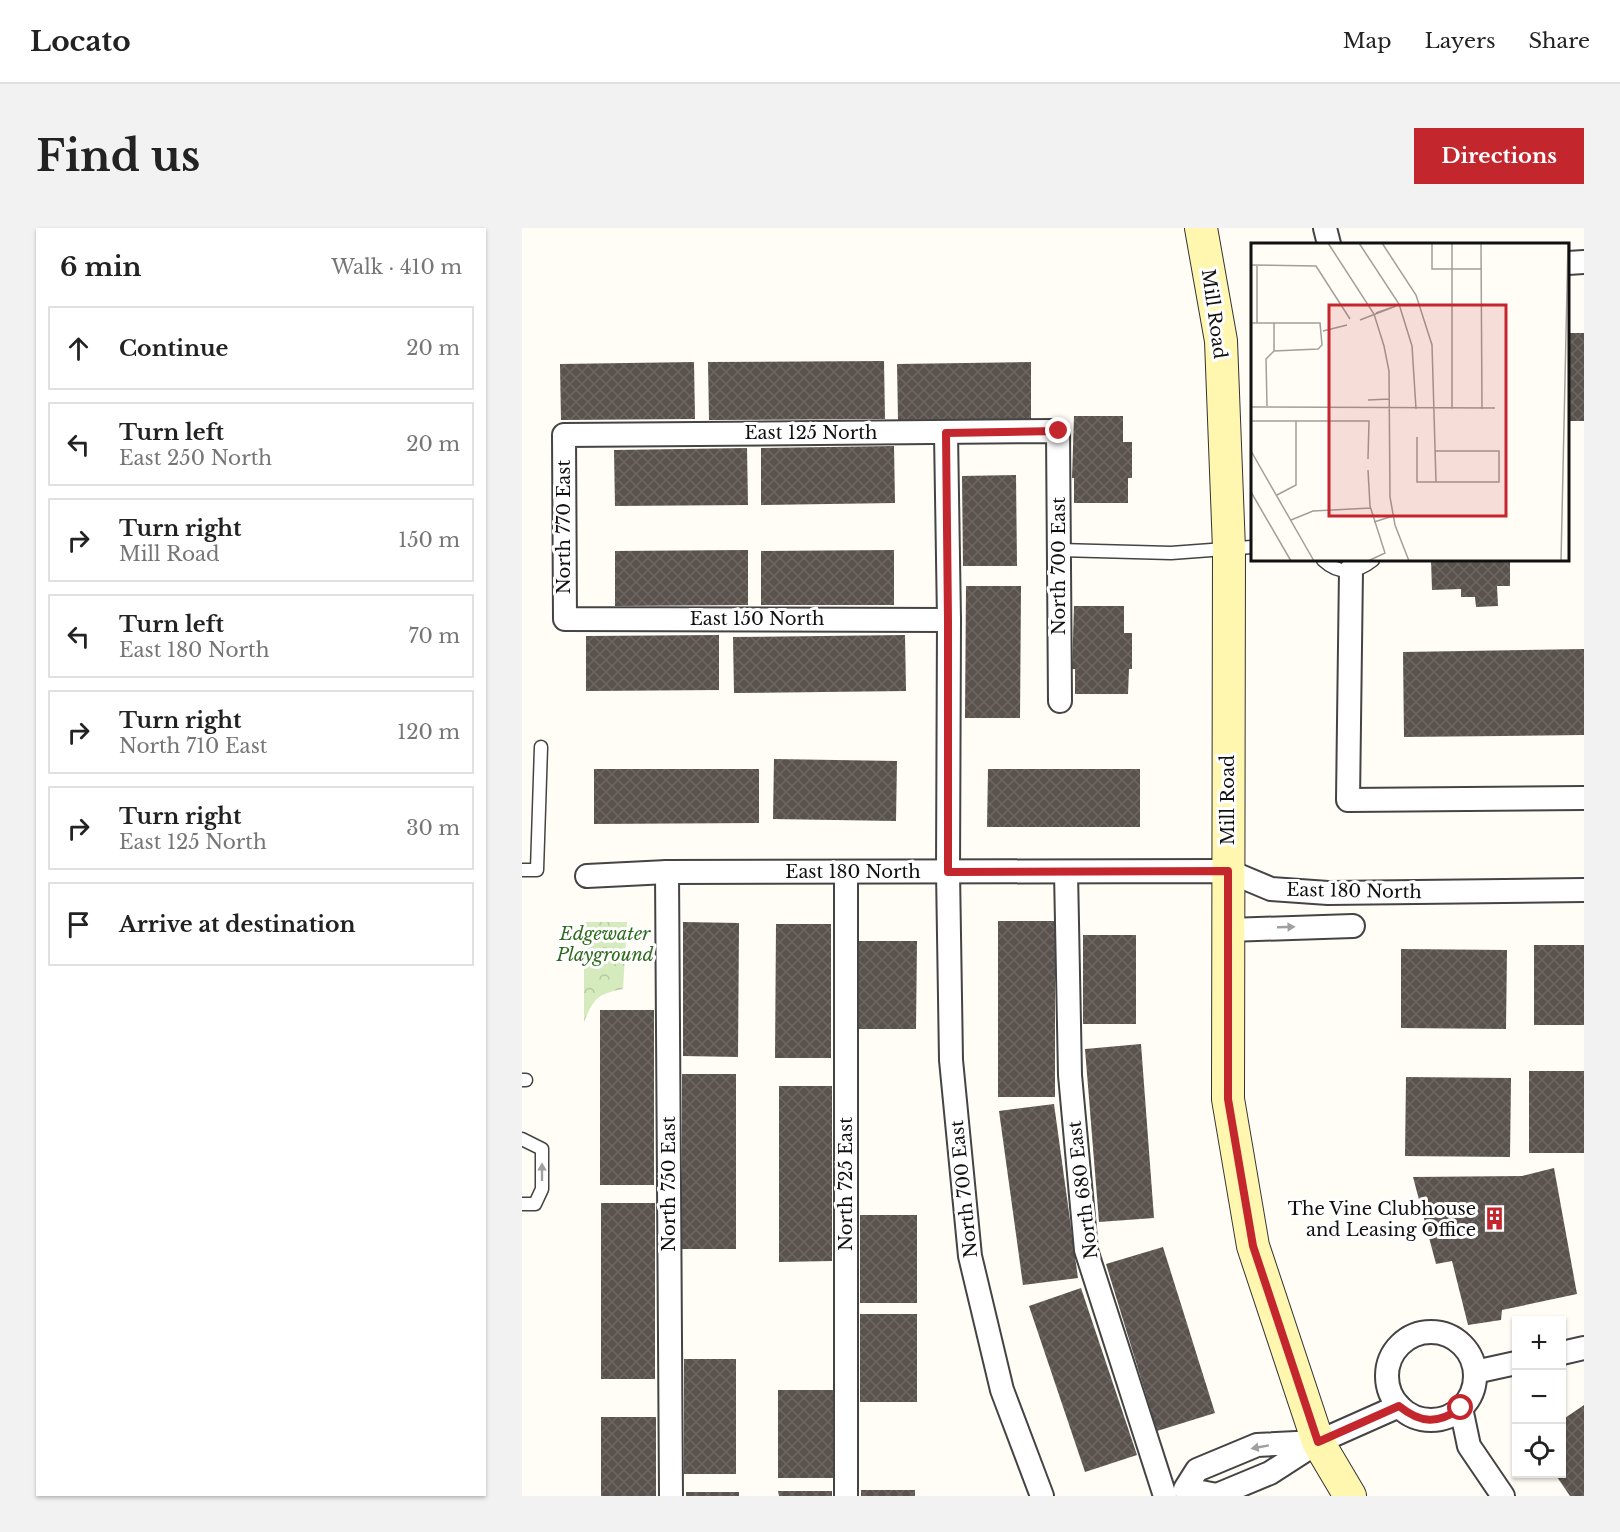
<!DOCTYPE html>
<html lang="en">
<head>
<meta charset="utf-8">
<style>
	:root { --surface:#fff; --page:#f2f2f2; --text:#222; --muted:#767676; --line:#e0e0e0; --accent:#c4262e }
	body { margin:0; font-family:"Libre Baskerville",serif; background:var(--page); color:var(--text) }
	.controls { position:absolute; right:18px; bottom:18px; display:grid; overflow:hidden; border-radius:0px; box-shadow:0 2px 4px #0004 }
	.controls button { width:54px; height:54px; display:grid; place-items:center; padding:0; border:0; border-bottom:2px solid var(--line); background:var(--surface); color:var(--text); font:30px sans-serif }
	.stop { position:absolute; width:18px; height:18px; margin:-14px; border:4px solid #c4262e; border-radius:50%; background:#fff }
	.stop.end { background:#c4262e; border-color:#fff; box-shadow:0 2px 6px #0008 }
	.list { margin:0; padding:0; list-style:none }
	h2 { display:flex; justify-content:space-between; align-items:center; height:78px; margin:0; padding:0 24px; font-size:26px }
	h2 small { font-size:20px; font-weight:400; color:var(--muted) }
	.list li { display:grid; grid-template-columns:39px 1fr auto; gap:18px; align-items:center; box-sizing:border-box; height:84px; margin:0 12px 12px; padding:0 12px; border:2px solid var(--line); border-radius:0px }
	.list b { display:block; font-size:22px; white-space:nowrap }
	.list p { margin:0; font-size:20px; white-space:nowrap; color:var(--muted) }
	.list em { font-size:20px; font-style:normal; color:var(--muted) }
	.icon { flex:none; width:33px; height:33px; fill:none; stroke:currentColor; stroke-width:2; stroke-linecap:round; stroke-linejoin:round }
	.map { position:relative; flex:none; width:1062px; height:1268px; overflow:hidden; border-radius:0px }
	header { display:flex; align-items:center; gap:36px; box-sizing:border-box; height:84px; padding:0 30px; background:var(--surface); border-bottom:2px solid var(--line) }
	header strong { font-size:28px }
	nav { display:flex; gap:33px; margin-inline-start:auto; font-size:21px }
	.intro { display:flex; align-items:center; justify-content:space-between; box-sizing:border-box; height:144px; padding:0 36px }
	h1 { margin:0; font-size:42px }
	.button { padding:15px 27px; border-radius:0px; background:var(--accent); color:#fff; font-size:21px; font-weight:700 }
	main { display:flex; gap:36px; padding:0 36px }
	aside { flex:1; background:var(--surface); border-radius:0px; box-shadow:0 2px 4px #0004 }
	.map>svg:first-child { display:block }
	.park { fill:url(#park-crowns) }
	.building { fill:url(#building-cross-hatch) }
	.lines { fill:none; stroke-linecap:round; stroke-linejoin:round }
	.service-casing { stroke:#444; stroke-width:15 }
	.minor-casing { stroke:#444; stroke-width:26 }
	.secondary-casing { stroke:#333; stroke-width:34 }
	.service { stroke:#fff; stroke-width:12 }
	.minor { stroke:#fff; stroke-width:22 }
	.secondary { stroke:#fff6b0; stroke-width:32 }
	.oneway { fill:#a0a0a0 }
	.route { stroke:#c4262e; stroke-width:8 }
	.labels { text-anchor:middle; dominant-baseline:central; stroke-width:6; stroke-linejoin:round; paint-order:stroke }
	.street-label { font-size:18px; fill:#111; stroke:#fff }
	.park-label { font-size:18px; font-style:italic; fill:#2f6b1f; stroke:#fff }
	.poi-label { font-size:18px; fill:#111; stroke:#fff; text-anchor:end }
	.inset-road { fill:none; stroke:#a09f9a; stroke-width:1.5 }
	.view { fill:#c4262e; fill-opacity:0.15; stroke:#c4262e; stroke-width:3 }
	.inset-edge { fill:none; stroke:#111; stroke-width:3 }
</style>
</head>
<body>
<header>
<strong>Locato</strong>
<nav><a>Map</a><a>Layers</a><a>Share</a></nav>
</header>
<div class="intro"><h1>Find us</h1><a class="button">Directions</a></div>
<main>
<aside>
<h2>6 min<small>Walk · 410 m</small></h2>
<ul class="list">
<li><svg class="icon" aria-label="ahead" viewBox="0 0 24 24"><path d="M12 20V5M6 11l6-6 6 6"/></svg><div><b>Continue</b></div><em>20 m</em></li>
<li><svg class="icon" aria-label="left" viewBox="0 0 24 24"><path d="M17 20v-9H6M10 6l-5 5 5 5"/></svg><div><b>Turn left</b><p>East 250 North</p></div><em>20 m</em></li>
<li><svg class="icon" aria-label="right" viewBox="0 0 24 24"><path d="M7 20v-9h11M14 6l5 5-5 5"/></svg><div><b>Turn right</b><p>Mill Road</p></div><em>150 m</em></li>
<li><svg class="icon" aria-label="left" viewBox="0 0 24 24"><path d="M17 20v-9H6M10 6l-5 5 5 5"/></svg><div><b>Turn left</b><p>East 180 North</p></div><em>70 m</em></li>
<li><svg class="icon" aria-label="right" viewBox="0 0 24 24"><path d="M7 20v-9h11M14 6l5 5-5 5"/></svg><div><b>Turn right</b><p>North 710 East</p></div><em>120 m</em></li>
<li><svg class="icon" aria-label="right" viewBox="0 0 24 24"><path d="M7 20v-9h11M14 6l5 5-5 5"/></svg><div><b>Turn right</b><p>East 125 North</p></div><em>30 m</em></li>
<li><svg class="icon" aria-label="arrive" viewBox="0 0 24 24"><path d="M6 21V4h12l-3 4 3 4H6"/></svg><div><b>Arrive at destination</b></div></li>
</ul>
</aside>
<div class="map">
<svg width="1062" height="1268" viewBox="0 0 1062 1268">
	<defs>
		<pattern id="park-crowns" width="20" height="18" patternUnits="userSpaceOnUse" patternTransform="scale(1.5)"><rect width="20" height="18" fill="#d5ebbd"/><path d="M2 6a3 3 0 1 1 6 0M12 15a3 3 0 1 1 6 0" fill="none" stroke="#b6c8a1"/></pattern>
		<pattern id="building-cross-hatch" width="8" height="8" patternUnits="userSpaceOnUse" patternTransform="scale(1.5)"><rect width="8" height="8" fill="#5a524d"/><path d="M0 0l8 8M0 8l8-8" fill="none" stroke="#6d6662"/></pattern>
	</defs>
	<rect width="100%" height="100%" fill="#fffdf5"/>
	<path class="park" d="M62,694H105L101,761C75,766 72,770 62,794Z"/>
	<g class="building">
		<rect x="1046" y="105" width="16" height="88"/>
		<polygon points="362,133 363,191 187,192 186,134"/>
		<polygon points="172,134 173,191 39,192 38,136"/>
		<polygon points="509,134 509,191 376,192 375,136"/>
		<polygon points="552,188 601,188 601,214 610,214 610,250 606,250 606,275 552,275 552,250 550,250"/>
		<polygon points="372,218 373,275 239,277 239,220"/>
		<polygon points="225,220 226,277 93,278 92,222"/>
		<polygon points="494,247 495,338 441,338 440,248"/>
		<polygon points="226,322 226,377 93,378 93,323"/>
		<polygon points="372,322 372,377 239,377 239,323"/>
		<polygon points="909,332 988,332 988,358 975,358 976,378 954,379 953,369 939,369 939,361 910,362"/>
		<polygon points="444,358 499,358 498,490 443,490"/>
		<polygon points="552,378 602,378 602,405 610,405 610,441 607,441 606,466 553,466 553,441 550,441"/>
		<polygon points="197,407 197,462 64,463 64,408"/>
		<polygon points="383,407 384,463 212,465 211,409"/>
		<polygon points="1062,421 1062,507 882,509 881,424"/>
		<polygon points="252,531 375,533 374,593 251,591"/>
		<polygon points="72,541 237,541 237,595 72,596"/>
		<polygon points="466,541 618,541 618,599 465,599"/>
		<rect x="476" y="693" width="57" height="176"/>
		<polygon points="161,694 217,695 216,829 161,828"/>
		<polygon points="254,696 309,696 309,830 253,830"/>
		<rect x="561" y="707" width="53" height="89"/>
		<polygon points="337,713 395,713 394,801 336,801"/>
		<rect x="1012" y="717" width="50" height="80"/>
		<polygon points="879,721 985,722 984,801 879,800"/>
		<rect x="78" y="782" width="54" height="175"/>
		<polygon points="619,816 632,990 577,994 563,821"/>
		<rect x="1007" y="843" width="55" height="82"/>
		<rect x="160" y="846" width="54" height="175"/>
		<polygon points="884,849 989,850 988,929 883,928"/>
		<polygon points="257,858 310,858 310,1033 257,1034"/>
		<polygon points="532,876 556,1050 501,1057 477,883"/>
		<polygon points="1032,940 1055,1066 980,1082 979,1092 946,1097 930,1033 914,1036 891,949 1000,948"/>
		<rect x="79" y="975" width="54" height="176"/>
		<rect x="338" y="987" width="57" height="88"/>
		<polygon points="641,1019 693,1185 635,1203 584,1036"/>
		<polygon points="559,1060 615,1227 563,1244 507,1078"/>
		<rect x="338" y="1086" width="57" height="88"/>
		<rect x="162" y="1131" width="52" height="115"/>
		<rect x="256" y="1162" width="58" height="88"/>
		<polygon points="1062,1177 1062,1268 1048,1268 1033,1246 1040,1246 1040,1192"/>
		<rect x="79" y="1189" width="55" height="79"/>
		<rect x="339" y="1262" width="54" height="6"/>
		<polygon points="256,1263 310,1263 310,1268 257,1268"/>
		<rect x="164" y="1264" width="53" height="4"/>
	</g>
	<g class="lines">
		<defs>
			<g id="service">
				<polyline points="537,322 649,325 730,319"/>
				<path d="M801,332C817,347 835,345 851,332"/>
				<polyline points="0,642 15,642 19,519"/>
				<polyline points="0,852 4,852"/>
				<polyline points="0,911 20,921 20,961 13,976 0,976"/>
			</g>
			<g id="minor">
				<polyline points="803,0 807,16"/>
				<polyline points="1046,35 1062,34"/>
				<polyline points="424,205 427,392 426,644 429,832 448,1028 480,1162 520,1268"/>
				<polyline points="829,342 826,572 1062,570"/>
				<polyline points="427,392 43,391 42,207 536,203 538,473"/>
				<polyline points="145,644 149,1268"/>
				<polyline points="324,644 324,1268"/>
				<polyline points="544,644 548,847 564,1022 643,1268"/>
				<polyline points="65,648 145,644 706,643 749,661 806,665 1062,662"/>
				<polyline points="706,702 831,698"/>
				<circle cx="909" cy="1148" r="44"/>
				<polyline points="1040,1125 1062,1120"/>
				<polyline points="953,1144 994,1135"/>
				<polyline points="939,1180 947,1218 981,1268"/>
				<polyline points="796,1214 735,1217 675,1242 663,1261 695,1267 748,1245 796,1214 877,1178"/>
			</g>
			<polyline id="secondary" points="679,0 699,113 707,321 706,871 731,1018 796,1214 828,1268"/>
		</defs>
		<use href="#service" class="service-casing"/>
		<use href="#minor" class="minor-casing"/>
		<use href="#secondary" class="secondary-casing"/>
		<use href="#service" class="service"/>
		<use href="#minor" class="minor"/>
		<use href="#secondary" class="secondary"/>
	</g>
	<defs><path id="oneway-solid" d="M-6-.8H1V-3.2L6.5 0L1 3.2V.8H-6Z" transform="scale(1.5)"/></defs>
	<g class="oneway">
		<use href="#oneway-solid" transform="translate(764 699) rotate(-2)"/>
		<use href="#oneway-solid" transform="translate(20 944) rotate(-90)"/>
		<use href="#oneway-solid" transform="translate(738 1219) rotate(170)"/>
	</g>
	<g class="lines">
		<path class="route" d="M537,203L424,205L426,392V644L706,643V871L731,1018L796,1214L877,1178C899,1196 916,1196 939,1180"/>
	</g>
	<defs>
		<symbol id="building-bare" viewBox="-9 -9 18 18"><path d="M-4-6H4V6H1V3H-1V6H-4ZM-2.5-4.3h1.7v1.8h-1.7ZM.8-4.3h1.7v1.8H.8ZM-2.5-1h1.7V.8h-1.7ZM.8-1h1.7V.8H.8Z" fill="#c4262e" stroke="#fff" stroke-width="2.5" paint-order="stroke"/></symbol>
	</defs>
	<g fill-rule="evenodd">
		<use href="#building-bare" x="956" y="974" width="33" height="33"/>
	</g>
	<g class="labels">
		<g class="street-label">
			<text transform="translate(692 86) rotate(82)">Mill Road</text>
			<text x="289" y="205">East 125 North</text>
			<text transform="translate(42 299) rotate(-90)">North 770 East</text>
			<text transform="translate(537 338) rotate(-90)">North 700 East</text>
			<text x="235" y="391">East 150 North</text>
			<text transform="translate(706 572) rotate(-90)">Mill Road</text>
			<text x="331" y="644">East 180 North</text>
			<text transform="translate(832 663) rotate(1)">East 180 North</text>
			<text transform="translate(147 956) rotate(-90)">North 750 East</text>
			<text transform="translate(324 956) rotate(-90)">North 725 East</text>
			<text transform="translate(442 961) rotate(-96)">North 700 East</text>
			<text transform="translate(561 962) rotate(-97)">North 680 East</text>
		</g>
		<g class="park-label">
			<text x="83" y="706">Edgewater<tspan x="83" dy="21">Playground</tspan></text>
		</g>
		<g class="poi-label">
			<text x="954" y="981">The Vine Clubhouse<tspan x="954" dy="21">and Leasing Office</tspan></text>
		</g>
	</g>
	<g transform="translate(729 15)">
		<rect width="318" height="318" fill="#fffdf5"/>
		<path class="inset-road" d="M77,0L123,71L133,103L138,128L139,254L144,282L158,318M108,0L148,61L161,103L165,166M131,0L165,52L181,102L185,239M181,0V26H230M201,0V166M230,0L231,166M0,22L65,23L99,76M6,22V80M125,70L145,63M109,77L145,63M0,80H69L71,102L67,106L23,108M72,88L96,82M117,157L138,156M16,163L15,116L23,108V80M0,164L244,165M0,178H118L117,216M166,194V239H248V208H184M0,208L63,318M0,249L40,318M26,252L45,242V178M40,277L62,268L120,265M123,279L142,273M117,318L134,310L119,263L117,227M310,318L317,0"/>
		<path class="view" d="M78,62H255V273H78Z"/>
		<rect width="318" height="318" class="inset-edge"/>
	</g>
</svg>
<div class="controls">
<button>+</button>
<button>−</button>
<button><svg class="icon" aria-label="locate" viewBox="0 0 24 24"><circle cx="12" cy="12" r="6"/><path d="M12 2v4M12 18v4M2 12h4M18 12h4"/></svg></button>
</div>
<div class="stop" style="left:939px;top:1180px"></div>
<div class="stop end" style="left:537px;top:203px"></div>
</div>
</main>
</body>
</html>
